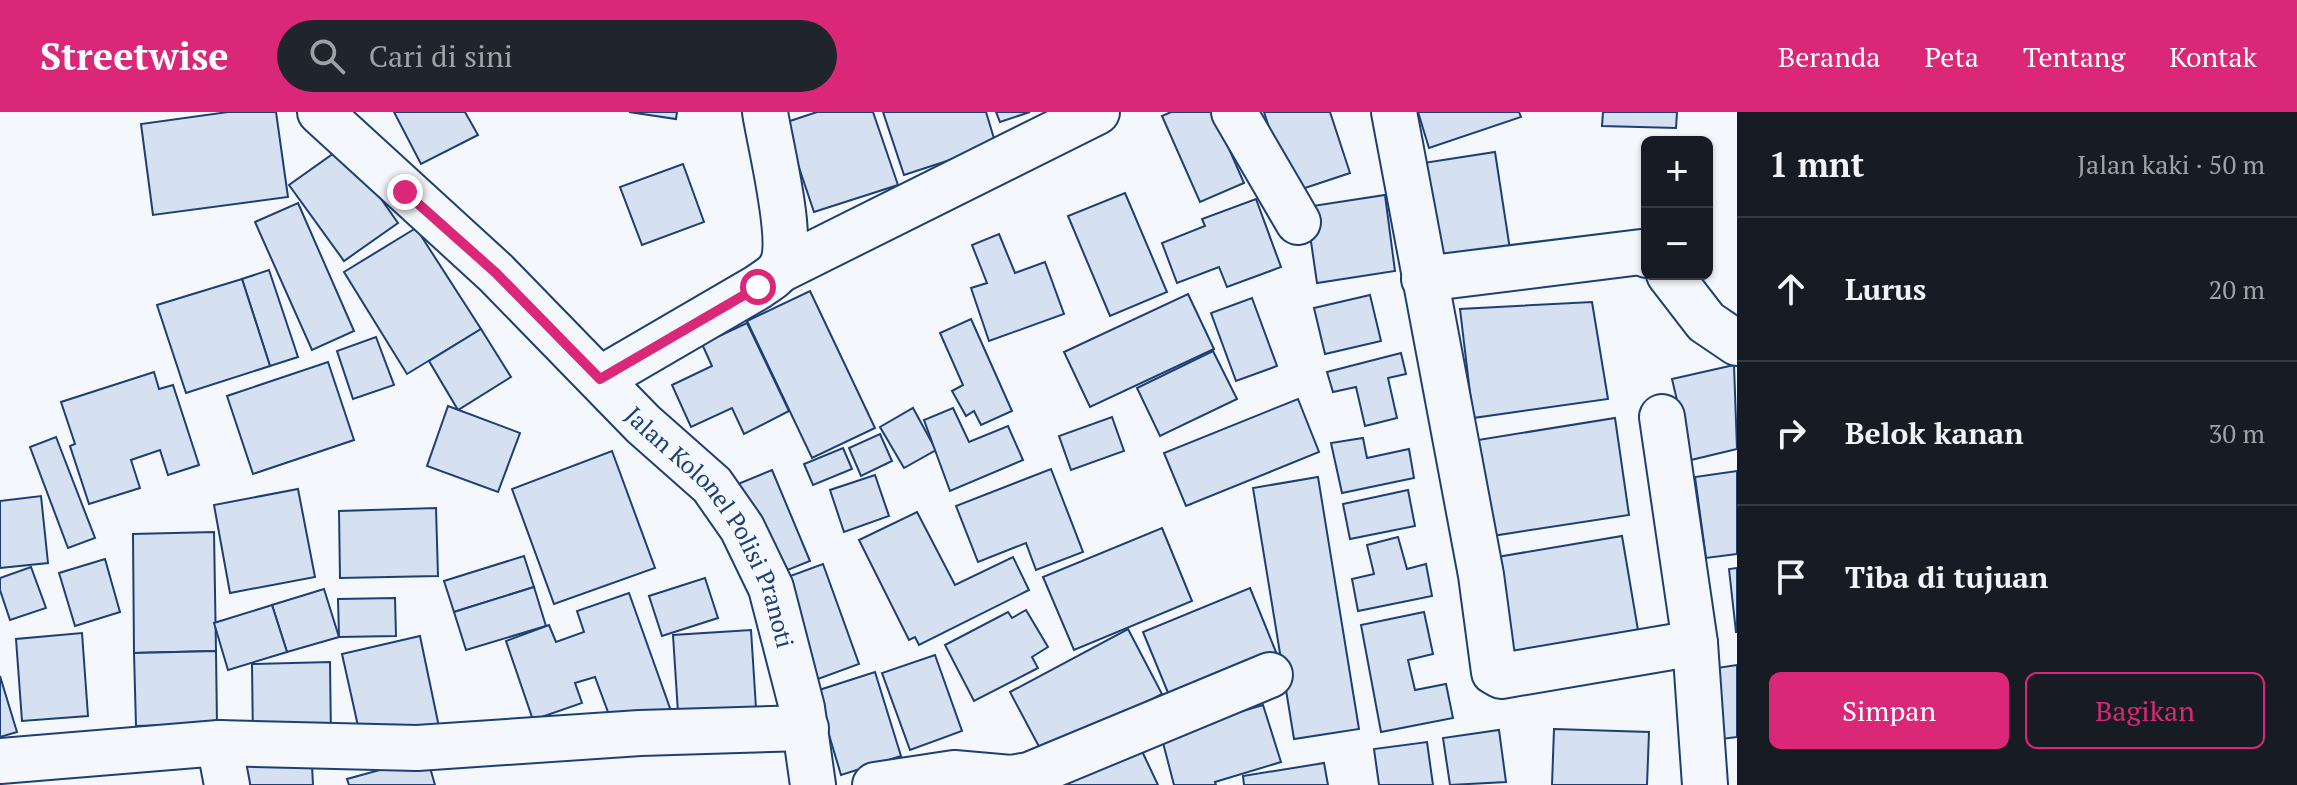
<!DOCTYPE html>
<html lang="id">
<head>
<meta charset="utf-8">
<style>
	:root { --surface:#171b24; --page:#20242c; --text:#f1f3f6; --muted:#9ea1a6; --line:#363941; --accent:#db2777 }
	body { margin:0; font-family:"PT Serif",serif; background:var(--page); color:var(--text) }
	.controls { position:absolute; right:24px; top:24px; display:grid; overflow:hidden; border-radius:12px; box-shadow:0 2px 6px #0004 }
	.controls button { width:72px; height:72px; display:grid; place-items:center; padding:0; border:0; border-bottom:2px solid var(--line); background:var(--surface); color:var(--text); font:40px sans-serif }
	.stop { position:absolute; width:24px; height:24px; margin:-18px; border:6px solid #db2777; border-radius:50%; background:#fff }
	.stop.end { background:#db2777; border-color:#fff; box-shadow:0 2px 8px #0008 }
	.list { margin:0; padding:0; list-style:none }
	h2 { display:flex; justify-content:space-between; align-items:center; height:104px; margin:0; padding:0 32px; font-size:34px }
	h2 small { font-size:26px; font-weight:400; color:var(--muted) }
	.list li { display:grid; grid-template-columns:52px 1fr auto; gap:24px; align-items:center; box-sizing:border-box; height:144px; padding:0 32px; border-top:2px solid var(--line) }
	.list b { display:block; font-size:30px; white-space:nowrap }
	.list em { font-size:26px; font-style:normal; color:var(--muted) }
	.actions { display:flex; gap:16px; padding:24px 32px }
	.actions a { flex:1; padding:18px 0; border:2px solid var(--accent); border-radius:12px; text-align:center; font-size:28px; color:var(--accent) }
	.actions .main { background:var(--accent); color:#fff }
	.icon { flex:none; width:44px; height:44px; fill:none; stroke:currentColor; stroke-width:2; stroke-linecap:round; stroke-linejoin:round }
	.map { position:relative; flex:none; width:1737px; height:673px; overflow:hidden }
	header { display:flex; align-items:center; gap:48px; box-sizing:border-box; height:112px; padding:0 40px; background:var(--accent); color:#fff }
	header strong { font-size:38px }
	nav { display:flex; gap:44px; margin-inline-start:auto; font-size:28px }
	.search { width:560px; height:72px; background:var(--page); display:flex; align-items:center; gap:20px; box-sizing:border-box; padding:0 28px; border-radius:44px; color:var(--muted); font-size:30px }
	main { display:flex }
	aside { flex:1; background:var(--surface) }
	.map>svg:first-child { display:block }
	.building { fill:#d5e0f0; stroke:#1d3f73; stroke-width:2 }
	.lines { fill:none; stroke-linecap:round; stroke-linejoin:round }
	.minor-casing { stroke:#1d3f73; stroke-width:48 }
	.tertiary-casing { stroke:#1d3f73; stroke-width:48 }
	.minor { stroke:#f4f7fb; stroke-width:44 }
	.tertiary { stroke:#f4f7fb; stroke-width:44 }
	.route { stroke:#db2777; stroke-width:10 }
	.labels { text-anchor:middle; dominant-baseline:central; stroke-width:6; stroke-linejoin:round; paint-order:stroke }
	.street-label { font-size:24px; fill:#1d3f73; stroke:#f4f7fb }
</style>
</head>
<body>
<header>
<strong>Streetwise</strong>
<div class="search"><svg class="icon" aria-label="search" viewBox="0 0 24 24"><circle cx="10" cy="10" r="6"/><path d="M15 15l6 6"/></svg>Cari di sini</div>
<nav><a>Beranda</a><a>Peta</a><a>Tentang</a><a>Kontak</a></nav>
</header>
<main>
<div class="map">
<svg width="1737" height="673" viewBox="0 0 1737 673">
	<rect width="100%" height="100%" fill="#f4f7fb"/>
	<g class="building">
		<polygon points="228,0 276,0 288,85 153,103 141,12"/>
		<polygon points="394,0 465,0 478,23 421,52"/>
		<polygon points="629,0 677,0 676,7"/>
		<polygon points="817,0 873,0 898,73 814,100 784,11"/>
		<polygon points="883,0 986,0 996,33 904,63"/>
		<polygon points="996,0 1030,0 1000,10"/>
		<polygon points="1171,0 1213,0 1244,71 1200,90 1162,4"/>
		<polygon points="1264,0 1330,0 1350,61 1290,81"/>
		<polygon points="1418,0 1519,0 1521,5 1429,36"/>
		<polygon points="1603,0 1677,0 1676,16 1602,14"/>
		<polygon points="344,34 398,111 344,149 289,73"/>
		<polygon points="1495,40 1511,144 1434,157 1417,52"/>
		<polygon points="683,52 704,110 642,133 620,75"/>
		<polygon points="1125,81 1167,180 1110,204 1068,104"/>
		<polygon points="1385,83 1395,159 1317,171 1306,95"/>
		<polygon points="1256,87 1281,155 1227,175 1219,155 1177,171 1162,131 1205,114 1202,107"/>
		<polygon points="298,91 354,219 312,238 255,110"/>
		<polygon points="416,116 481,217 407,262 344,160"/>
		<polygon points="999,122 1015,161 1045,150 1064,202 989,229 971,176 987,171 972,133"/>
		<polygon points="269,158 298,245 270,254 242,167"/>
		<polygon points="242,167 270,254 186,281 157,193"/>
		<polygon points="810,179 875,316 812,346 747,209"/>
		<polygon points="1188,182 1214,237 1090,295 1064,240"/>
		<polygon points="1370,183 1381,229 1325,242 1314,196"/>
		<polygon points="1252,186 1277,254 1236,269 1211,201"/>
		<polygon points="1592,190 1608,287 1473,306 1460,197"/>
		<polygon points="971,207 1012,299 981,313 974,299 966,304 952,279 963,273 940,221"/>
		<polygon points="747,211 789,299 744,322 732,296 691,315 672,273 712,254 702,232"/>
		<polygon points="481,217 511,265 458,298 429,249"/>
		<polygon points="376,225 394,273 353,287 337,239"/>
		<polygon points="1213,239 1237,287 1160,324 1137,276"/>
		<polygon points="1401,241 1406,262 1388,266 1397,306 1365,314 1356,275 1333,280 1327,260"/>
		<polygon points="328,250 354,328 253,362 227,284"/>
		<polygon points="1734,253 1737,337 1691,348 1672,267"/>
		<polygon points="154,260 159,277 173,273 199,353 168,363 160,338 131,348 140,376 89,392 70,334 75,332 61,290"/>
		<polygon points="1298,287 1319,340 1186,394 1164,341"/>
		<polygon points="448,294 520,321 498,380 427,354"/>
		<polygon points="913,296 936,338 904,356 880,315"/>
		<polygon points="953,296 969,330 1008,314 1023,348 950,379 924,308"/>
		<polygon points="1112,305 1124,339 1071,358 1059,324"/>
		<polygon points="1615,306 1629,403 1492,424 1478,328"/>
		<polygon points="880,322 892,349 861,364 849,336"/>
		<polygon points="56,325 95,426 68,436 30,335"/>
		<polygon points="1363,326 1367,346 1409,337 1414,366 1342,381 1331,331"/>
		<polygon points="843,336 852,357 813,373 804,352"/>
		<polygon points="612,339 655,456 554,492 512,377"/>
		<polygon points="1051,357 1083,440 1036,458 1026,431 978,450 956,394"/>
		<polygon points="772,358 810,449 775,463 738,372"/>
		<polygon points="1737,359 1737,442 1706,446 1695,365"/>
		<polygon points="875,363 889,404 844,420 830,378"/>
		<polygon points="1318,365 1359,617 1294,627 1253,376"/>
		<polygon points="298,377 315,465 230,481 214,393"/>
		<polygon points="1408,378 1415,414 1350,427 1343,392"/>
		<polygon points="41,384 48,451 0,456 0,389"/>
		<polygon points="436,396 438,464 340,466 339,399"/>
		<polygon points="917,400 955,473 1013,445 1029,478 919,533 915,525 909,528 859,428"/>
		<polygon points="1162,416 1192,489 1074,538 1043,465"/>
		<polygon points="214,420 216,539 134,541 133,422"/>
		<polygon points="1622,424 1639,524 1502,548 1485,447"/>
		<polygon points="1398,425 1407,457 1426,452 1432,484 1358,499 1352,467 1374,462 1367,433"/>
		<polygon points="524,444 534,475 454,500 444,469"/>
		<polygon points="105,447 120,500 75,514 59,461"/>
		<polygon points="823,452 859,552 818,567 782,467"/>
		<polygon points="31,455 46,496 10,508 0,478 0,466"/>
		<polygon points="1737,456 1737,520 1736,520 1729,457"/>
		<polygon points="705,466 718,506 662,524 649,484"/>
		<polygon points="534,475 546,514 466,538 454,500"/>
		<polygon points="1250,476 1278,545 1171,588 1143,520"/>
		<polygon points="324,477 339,525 287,540 272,493"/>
		<polygon points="629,481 671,599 615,619 595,565 575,571 582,591 533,608 506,529 549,513 556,530 584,520 577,499"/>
		<polygon points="395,486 396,524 339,525 338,487"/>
		<polygon points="272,493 287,540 228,558 214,511"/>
		<polygon points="1026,498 1048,535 1032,545 1038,556 974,589 945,533 1008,500 1012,506"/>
		<polygon points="1424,500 1433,542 1408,548 1415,578 1446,572 1453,606 1381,620 1361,513"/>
		<polygon points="1128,517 1162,582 1044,644 1010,580"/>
		<polygon points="751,518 756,596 678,601 673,523"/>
		<polygon points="82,521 88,604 22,609 16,527"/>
		<polygon points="420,524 439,615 362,632 342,542"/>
		<polygon points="216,539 217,612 136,614 134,541"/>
		<polygon points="935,543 962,619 910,638 882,561"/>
		<polygon points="330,550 331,627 253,629 252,552"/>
		<polygon points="1737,553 1737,625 1714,628 1704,558"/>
		<polygon points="875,560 901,644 841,663 816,579"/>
		<polygon points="0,564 17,620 0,625"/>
		<polygon points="1263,593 1281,650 1215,670 1216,673 1174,673 1161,623"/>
		<polygon points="1554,617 1649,620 1647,673 1552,673"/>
		<polygon points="1499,618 1506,670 1450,673 1443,626"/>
		<polygon points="1427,630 1433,673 1379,673 1374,637"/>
		<polygon points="1140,635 1158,673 1058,673"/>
		<polygon points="427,645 435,673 349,673 347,667"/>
		<polygon points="1324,651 1328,673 1244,673 1243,664"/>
		<polygon points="312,653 313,673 245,673 245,654"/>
	</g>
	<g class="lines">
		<defs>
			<g id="minor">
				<polyline points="1234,0 1298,110"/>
				<polyline points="1394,0 1481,463 1494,560 1501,564 1695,531"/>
				<polyline points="780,158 1097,0"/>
				<polyline points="1669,162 1706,210 1737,231"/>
				<polyline points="1424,167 1641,140 1647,143"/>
				<path d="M600,267L758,175C765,170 777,163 781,155C795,129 770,33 765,0"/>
				<polyline points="1662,305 1695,531 1705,673"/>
				<polyline points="219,631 227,673"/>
				<polyline points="0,649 219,631 417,636 640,621 806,616"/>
				<polyline points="875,673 954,661 1011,666 1029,663 1270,563"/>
			</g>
			<g id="tertiary">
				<path id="s1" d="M320,0L496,161L643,312L712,373L742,416L771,476L802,596L813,673"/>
			</g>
		</defs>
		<use href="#minor" class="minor-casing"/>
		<use href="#tertiary" class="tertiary-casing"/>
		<use href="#minor" class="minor"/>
		<use href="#tertiary" class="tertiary"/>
	</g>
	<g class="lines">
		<polyline class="route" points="405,80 496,161 600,267 758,175"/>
	</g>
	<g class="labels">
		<g class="street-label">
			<text stroke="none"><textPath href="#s1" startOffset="576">Jalan Kolonel Polisi Pranoti</textPath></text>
		</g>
	</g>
</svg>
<div class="controls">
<button>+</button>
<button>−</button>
</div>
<div class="stop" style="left:758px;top:175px"></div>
<div class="stop end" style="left:405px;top:80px"></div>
</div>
<aside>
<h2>1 mnt<small>Jalan kaki · 50 m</small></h2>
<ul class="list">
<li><svg class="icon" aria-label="ahead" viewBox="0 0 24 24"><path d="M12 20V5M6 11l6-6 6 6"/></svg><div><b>Lurus</b></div><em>20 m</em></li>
<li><svg class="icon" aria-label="right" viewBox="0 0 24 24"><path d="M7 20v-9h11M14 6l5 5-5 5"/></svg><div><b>Belok kanan</b></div><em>30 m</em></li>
<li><svg class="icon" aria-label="arrive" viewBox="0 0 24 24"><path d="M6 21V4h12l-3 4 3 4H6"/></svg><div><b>Tiba di tujuan</b></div></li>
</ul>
<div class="actions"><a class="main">Simpan</a><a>Bagikan</a></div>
</aside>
</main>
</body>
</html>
